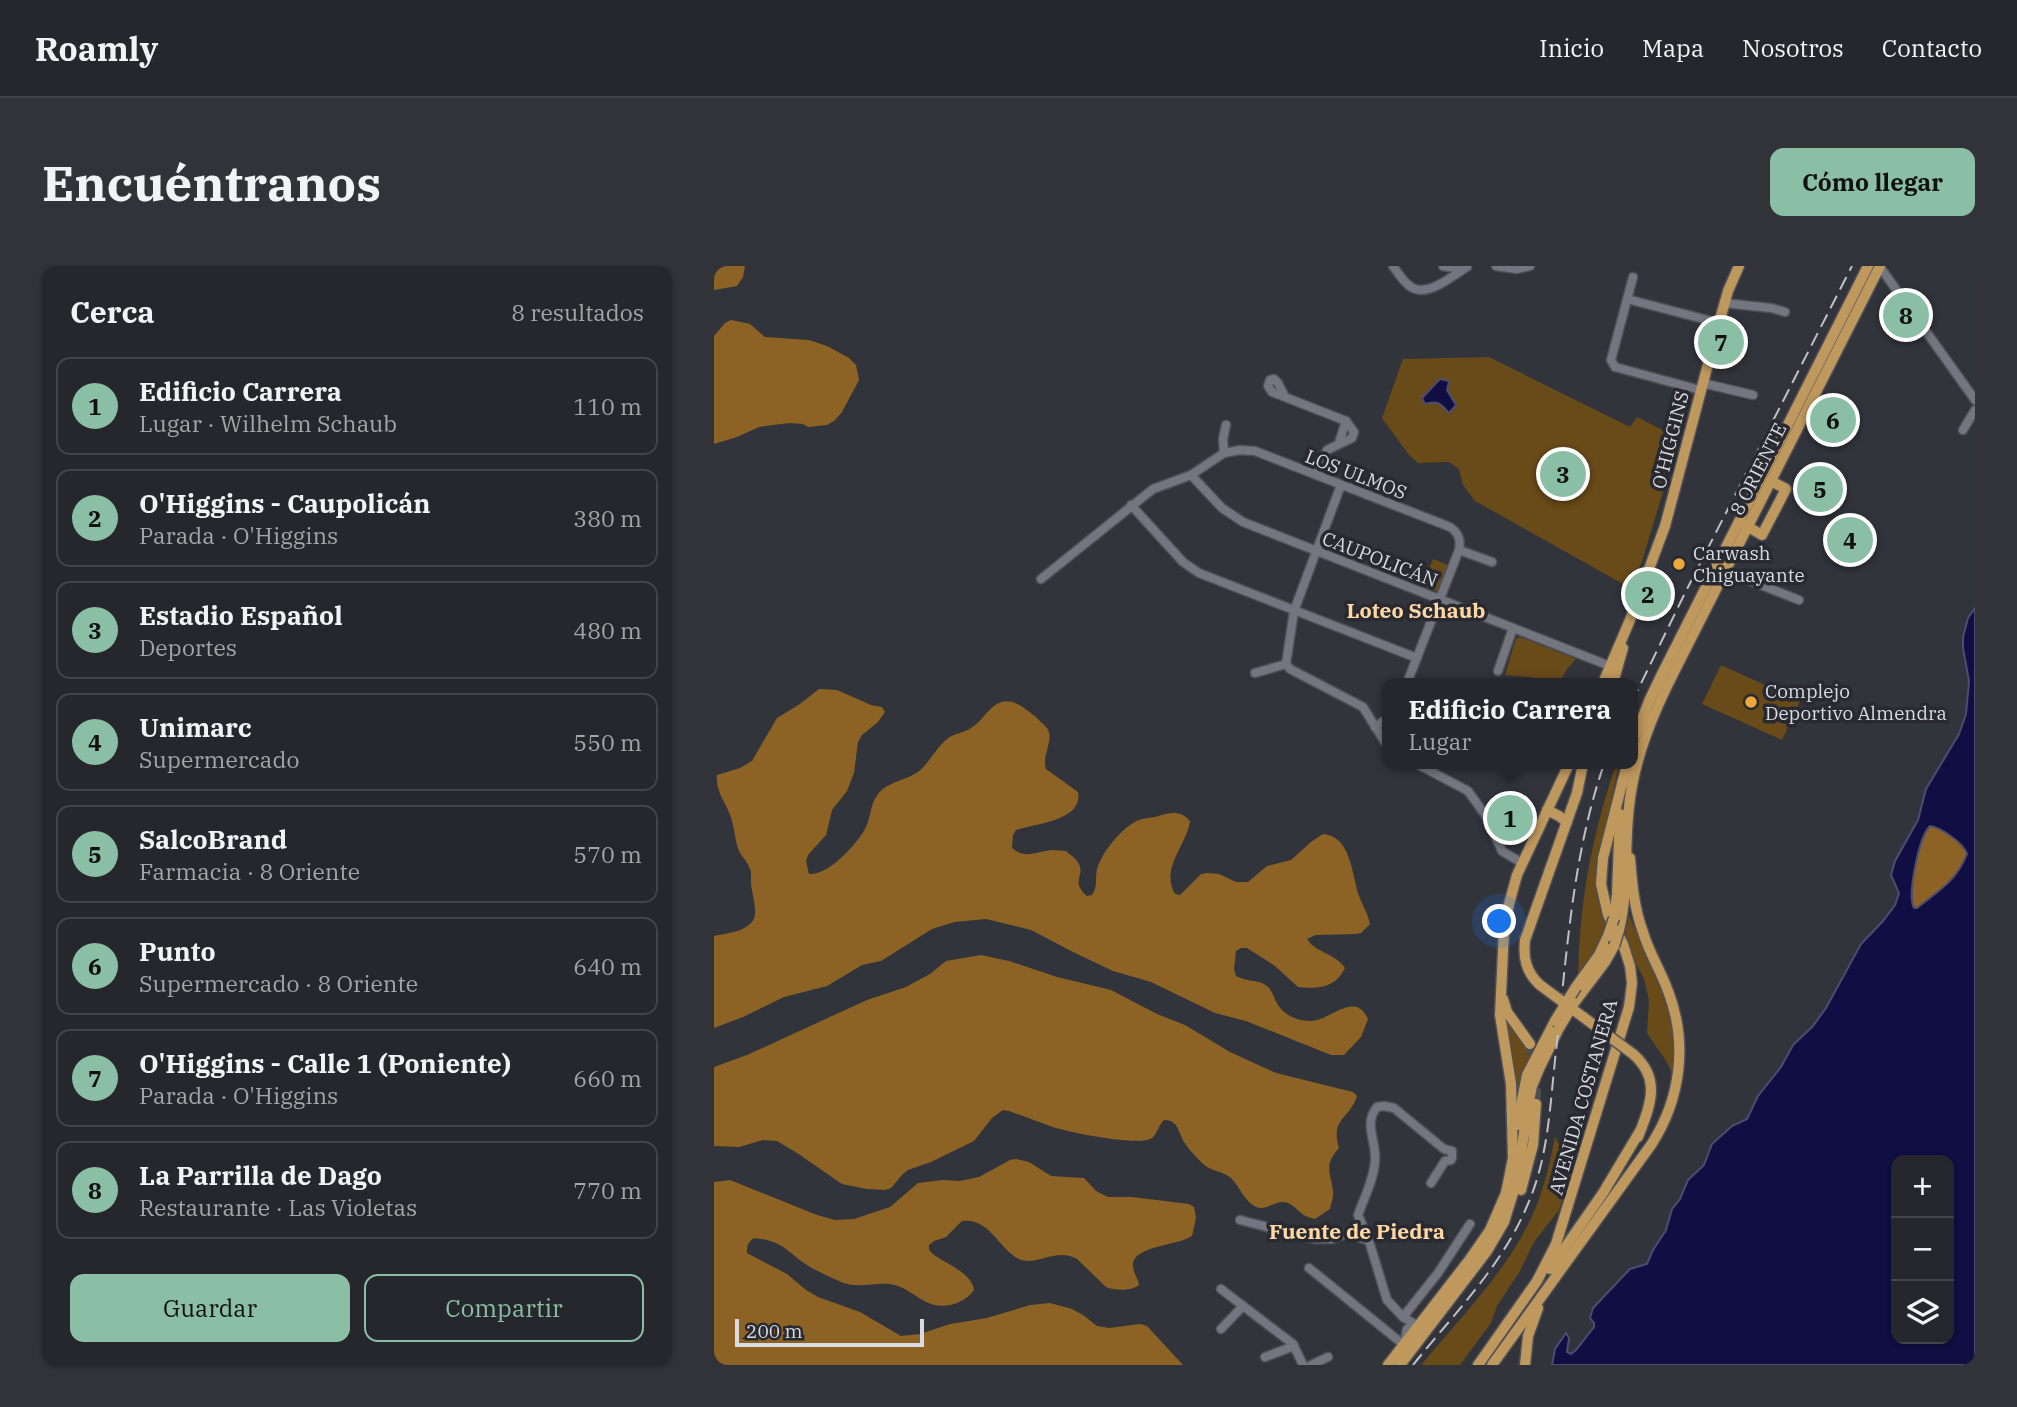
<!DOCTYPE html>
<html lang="es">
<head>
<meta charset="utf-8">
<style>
	:root { --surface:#26272c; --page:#323338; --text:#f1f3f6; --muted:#a4a5a9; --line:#424448; --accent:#8abfa5 }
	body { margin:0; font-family:"IBM Plex Serif",serif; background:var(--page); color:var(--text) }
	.controls { position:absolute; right:21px; bottom:21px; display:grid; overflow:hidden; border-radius:14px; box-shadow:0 2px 5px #0004 }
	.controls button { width:63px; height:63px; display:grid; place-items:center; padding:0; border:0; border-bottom:2px solid var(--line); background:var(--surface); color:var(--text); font:35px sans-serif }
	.scale { position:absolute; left:21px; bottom:18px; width:189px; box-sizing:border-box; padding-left:7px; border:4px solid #dadbe0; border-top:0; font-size:19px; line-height:24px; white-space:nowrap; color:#dadbe0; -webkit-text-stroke:5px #292a31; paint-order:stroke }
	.you { position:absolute; left:786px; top:656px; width:24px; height:24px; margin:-18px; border:5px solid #fff; border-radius:50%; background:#1a73e8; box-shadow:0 0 0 10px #1a73e833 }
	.badge { display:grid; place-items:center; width:46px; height:46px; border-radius:50%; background:var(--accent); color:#111; font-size:23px; font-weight:700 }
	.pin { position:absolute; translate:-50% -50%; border:4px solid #fff; box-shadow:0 2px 7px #0006 }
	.popup { position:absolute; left:668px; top:412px; width:256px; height:91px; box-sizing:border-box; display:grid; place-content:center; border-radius:14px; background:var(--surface); filter:drop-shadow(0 2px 5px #0005); font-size:23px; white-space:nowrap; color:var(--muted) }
	.popup b { font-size:26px; color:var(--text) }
	.popup::after { content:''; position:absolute; left:50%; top:100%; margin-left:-14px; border:14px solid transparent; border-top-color:var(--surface) }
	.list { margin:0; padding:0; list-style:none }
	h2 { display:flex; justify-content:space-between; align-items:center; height:91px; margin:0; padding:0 28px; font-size:30px }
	h2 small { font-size:23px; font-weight:400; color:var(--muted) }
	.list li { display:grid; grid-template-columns:46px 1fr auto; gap:21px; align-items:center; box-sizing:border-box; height:98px; margin:0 14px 14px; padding:0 14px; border:2px solid var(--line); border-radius:14px }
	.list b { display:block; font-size:26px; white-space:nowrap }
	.list p { margin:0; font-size:23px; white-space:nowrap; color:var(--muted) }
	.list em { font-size:23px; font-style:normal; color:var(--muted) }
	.actions { display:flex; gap:14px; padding:21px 28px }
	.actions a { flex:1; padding:16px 0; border:2px solid var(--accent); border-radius:14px; text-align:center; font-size:24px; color:var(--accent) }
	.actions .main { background:var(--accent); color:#111 }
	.icon { flex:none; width:38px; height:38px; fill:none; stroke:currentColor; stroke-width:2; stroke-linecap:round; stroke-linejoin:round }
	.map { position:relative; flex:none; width:1261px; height:1099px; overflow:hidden; border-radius:14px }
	header { display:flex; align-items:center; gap:42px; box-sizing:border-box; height:98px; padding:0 35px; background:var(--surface); border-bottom:2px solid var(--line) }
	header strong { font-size:33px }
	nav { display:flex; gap:38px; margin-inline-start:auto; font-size:24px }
	.intro { display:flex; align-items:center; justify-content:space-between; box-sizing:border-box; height:168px; padding:0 42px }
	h1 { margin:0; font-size:49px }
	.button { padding:18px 32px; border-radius:14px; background:var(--accent); color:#111; font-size:24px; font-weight:700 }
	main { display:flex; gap:42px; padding:0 42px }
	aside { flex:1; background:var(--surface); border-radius:14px; box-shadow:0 2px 5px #0004 }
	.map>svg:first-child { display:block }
	.green { fill:#694a19 }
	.forest { fill:#8c6324 }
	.water { fill:#100e42; stroke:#4d4c71; stroke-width:2; fill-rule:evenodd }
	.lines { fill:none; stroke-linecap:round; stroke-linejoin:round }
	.major-tunnel { stroke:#4b4d54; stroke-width:10; stroke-dasharray:10 5; stroke-linecap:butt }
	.minor-casing { stroke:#505157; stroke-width:11 }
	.major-casing { stroke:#505157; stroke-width:13 }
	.minor { stroke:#74767f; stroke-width:8 }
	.major { stroke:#bf985d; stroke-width:10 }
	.rail { stroke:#bfc0c6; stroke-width:2; stroke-dasharray:14 7; stroke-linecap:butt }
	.major-bridge-casing { stroke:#505157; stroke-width:13; stroke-linecap:butt }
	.major-bridge { stroke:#bf985d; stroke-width:10 }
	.poi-dot { fill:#eda83b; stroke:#292a31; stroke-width:2.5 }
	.labels { text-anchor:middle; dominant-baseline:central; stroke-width:7; stroke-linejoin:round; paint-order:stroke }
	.street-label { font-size:19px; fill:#dadbe0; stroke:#292a31 }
	.poi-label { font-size:19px; fill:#dadbe0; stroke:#292a31; text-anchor:start }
	.neighbourhood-label { font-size:21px; font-weight:bold; fill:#ffd8a3; stroke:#292a31 }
</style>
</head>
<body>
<header>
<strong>Roamly</strong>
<nav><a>Inicio</a><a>Mapa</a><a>Nosotros</a><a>Contacto</a></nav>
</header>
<div class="intro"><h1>Encuéntranos</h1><a class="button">Cómo llegar</a></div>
<main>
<aside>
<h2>Cerca<small>8 resultados</small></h2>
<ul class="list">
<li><span class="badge">1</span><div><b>Edificio Carrera</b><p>Lugar · Wilhelm Schaub</p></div><em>110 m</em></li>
<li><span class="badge">2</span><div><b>O'Higgins - Caupolicán</b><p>Parada · O'Higgins</p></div><em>380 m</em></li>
<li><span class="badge">3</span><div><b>Estadio Español</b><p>Deportes</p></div><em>480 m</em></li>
<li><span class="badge">4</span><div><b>Unimarc</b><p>Supermercado</p></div><em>550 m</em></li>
<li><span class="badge">5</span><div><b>SalcoBrand</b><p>Farmacia · 8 Oriente</p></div><em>570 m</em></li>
<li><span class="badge">6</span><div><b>Punto</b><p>Supermercado · 8 Oriente</p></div><em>640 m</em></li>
<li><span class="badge">7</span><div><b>O'Higgins - Calle 1 (Poniente)</b><p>Parada · O'Higgins</p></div><em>660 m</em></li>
<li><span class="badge">8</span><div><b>La Parrilla de Dago</b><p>Restaurante · Las Violetas</p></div><em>770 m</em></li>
</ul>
<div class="actions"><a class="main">Guardar</a><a>Compartir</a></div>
</aside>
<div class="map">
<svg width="1261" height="1099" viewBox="0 0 1261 1099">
	<rect width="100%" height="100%" fill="#32343b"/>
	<g class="green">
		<polygon points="775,91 916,161 923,151 966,173 951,206 953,213 929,292 918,323 761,235 749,219 745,203 735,196 704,197 695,189 668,152 689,93"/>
		<polygon points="719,293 734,299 724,326 708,319"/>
		<path d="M806,371L862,393L853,403L845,417H829L815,411L791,409C795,397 798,385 802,373Z"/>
		<polygon points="1007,399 1086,435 1068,474 988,438"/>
		<path d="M902,498H905L882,608V621L892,656L891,664L883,688L864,710C865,692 865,674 867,656C872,602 885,549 902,498Z"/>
		<polygon points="915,649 954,740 961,778 960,812 952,795 933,767 935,734 930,713 910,674"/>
		<polygon points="790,747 812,776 819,789 802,841"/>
		<path d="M841,870L850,889L857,897L856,910L845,944L820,976L806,1005L783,1040L777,1057L746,1099H707C746,1052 794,1004 819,948C830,923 836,897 841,870Z"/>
	</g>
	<g class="forest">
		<polygon points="0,0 31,0 29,11 23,20 0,24"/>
		<polygon points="17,54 36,58 51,71 95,74 113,80 135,92 142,99 145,114 128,146 120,155 113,159 94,161 89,158 75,157 45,161 23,171 0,178 0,70 11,57"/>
		<path d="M105,423L123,424L157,439L168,441L171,446L164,456L148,469L144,476L140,507L133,525L118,544L112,569L94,589L92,595L95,608C114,610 142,579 151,563C157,552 156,538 164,528C174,515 192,515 205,505C216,496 222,482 233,473C240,467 250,467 257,462C266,457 272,446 280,440C296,428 309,441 322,451C325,455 330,458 333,462C341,473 327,491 332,503L364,526C370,555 319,558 302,564L299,569L298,582C312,594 323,585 339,584C344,584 348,585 352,585C356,589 362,592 365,598C371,612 356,615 373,630L378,629C384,620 381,612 383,603C388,586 409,560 425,554C430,552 436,552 441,551C454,547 466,543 476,555C473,579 446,602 461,628L466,629L487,608L493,607L505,608L522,616H534L553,600L577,594L597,576L609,568C636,570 638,606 644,627C647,637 654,647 656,658L647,667L642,668L602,669L593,673C602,687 621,687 631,702C621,722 605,723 584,721L561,700L533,682H527L522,685L520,703L522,710C532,716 544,713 553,720C559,725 560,733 564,739C571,750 584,755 597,755C616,755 641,724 654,753L647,771L630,789H617L532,755L501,747L437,716L399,705L359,686L317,664L272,653L240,656L218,663L167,695L148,699L113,720L70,731L29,751L0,762V670C12,667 26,667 36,658C47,650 37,628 37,616C37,616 37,606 37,606C35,598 30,593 26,587C21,577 21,565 18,555C14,538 1,527 3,509L26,502L38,495L63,452L86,438Z"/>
		<path d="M1215,560C1227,561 1249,577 1253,588C1242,616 1225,624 1203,642H1200C1192,628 1204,571 1215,560Z"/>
		<path d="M267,689L295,695L343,711L397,724L443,748L471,759L516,786L562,807L639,826L643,830C636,853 616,852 625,882C609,900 617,906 619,925C620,930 617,938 616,943L601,953C584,949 586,943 574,937C562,932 553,946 542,941C530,935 526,921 517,912C511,907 504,906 497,903C492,901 488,897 484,893C479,888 474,882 470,876C464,865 464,854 450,854C445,859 443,868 438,872C426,881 352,866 336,860C322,855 309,850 295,845L289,844L278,852L260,875L217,896L194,904L189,908L177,922L171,924L153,923L128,918L83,887L63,875L49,874L25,881L0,880V801L33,789L153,734L192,721L216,708L232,695Z"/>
		<path d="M302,893L315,896L337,910L370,912L382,925L394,931H418L475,938L480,941L482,952L478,970C465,979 422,980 419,997C418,1005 424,1012 425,1019C417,1025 401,1025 392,1021L363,993C342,981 322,1001 305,993C285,983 275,951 248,955L232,971L220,975L215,979V984L219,988C232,998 258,1007 260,1024C251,1037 232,1043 217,1038C205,1034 196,1024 184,1020C167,1014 147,1023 130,1017C122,1014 103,1005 96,1001C73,987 71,975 40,972C34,976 33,979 33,987L73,1008L92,1024L104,1031L146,1046L187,1070L206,1068L236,1058L273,1052L316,1039L336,1037L358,1043L369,1049L383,1060L395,1062L426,1058L433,1060L469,1099H0V916L16,914L21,916L103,949L121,954L140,953L176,941L204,917L228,914L246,915L265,911L296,894Z"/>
	</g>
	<g class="water">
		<path d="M726,113L735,115L733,124L742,139L735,147C727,138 724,134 711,138L708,132Z"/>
		<path d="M1261,342V1099H838L841,1083L852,1067L855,1072L853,1086L857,1088L862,1084L880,1061V1057L876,1052L879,1042L916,1003L933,998L939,984L952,964L958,943L966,933L974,914L990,899L998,878L1018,860L1033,853L1044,830L1067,801L1079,779L1099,760L1112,742L1147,678L1169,655L1181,639L1185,627L1177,609L1181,595L1204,554L1212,523L1245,468L1252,448L1255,415L1249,382V371L1254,352ZM1216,560C1226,561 1250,577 1253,588C1242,616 1225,624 1203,642H1200C1193,629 1205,570 1216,560ZM1235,894V1073H1182V894Z"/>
	</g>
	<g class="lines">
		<polyline class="major-tunnel" points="816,778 822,805 822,838"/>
		<defs>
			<g id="minor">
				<path d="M679,0C684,7 690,17 697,21C714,32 739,9 753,1"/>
				<polyline points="729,0 741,2 750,1"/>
				<polyline points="782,0 803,3 816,0"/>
				<polyline points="1166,1 1261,134"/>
				<polyline points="919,11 897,94 901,101 986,124"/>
				<polyline points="913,33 1005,57"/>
				<polyline points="1010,37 1057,42 1071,46"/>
				<polyline points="988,117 1039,129"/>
				<polyline points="571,131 564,117 560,113 556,114 554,120 558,126 632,155 640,166 638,172 613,184 602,209"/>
				<polyline points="1249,164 1261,144"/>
				<polyline points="625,177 632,155"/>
				<polyline points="510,187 509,173 512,159"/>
				<polyline points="477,209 508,242 529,256 901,402"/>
				<polyline points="417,239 469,296 485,307 703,392"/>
				<polyline points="745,284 778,296"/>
				<polyline points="1011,305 1085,334"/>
				<path d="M327,313L439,223L477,209L510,187L526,184L541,185L736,261C745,267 747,274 745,284L693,417"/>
				<polyline points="572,398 580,345 627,219"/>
				<polyline points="572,398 576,403 649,441 674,481"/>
				<polyline points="784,405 799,362"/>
				<polyline points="541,407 572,398"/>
				<polyline points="661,461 674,452"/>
				<polyline points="703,498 754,525 772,550 788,585 808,597"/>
				<polyline points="526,954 600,973 618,973 634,967 655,975"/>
				<polyline points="595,1002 690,1079"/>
				<polyline points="507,1023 579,1078 589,1099"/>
				<polyline points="689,1051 724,1007 756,958"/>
				<path d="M704,1060L689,1051L673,1034L655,975L644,949C650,932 660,913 661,895C663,876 649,858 663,841L670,840L680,842L730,883L738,885V892L737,894L731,895L717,917"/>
				<polyline points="507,1063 529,1040"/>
				<polyline points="690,1079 693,1063 701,1058"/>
				<polyline points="551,1091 580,1080"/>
				<polyline points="597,1099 614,1091"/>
			</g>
			<g id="major">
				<polyline points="1031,259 1048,269 1072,223 1057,215"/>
				<polyline points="889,417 916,354 951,260 1005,57 1014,25 1025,0"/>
				<polyline points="899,417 909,382"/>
				<polyline points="918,478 935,435 948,408 1154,0"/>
				<polyline points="908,519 913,498"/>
				<polyline points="833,544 845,550 853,556"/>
				<polyline points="900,652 903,628 906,548"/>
				<path d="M905,664C915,624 910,581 915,541C920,492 939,447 961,404L1166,0"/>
				<path d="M826,719C812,706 809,692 811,674L863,527L869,498"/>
				<polyline points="862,721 885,689 894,670"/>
				<polyline points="789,733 793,746 816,778"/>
				<polyline points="860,737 891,696 900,680"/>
				<path d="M919,788C948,813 936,840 924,871"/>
				<polyline points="803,859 813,809 841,755"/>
				<polyline points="799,892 797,818 786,749 790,664 795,638 803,609 855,498"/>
				<polyline points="807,924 819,879 822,838"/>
				<polyline points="836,1003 889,927 926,865"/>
				<polyline points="674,1099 756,993 776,964 792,927 800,887"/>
				<polyline points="686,1099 773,985 790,956 804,911 813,845 818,820 825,803 844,764"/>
				<polyline points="764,1099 823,1015 842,978 915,741 918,717 916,700 909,678 894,649 887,618 889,592 909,514"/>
				<path d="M778,1099L937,879C967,833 974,777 954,725C947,705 935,687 929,666C920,642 918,617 916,592"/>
				<polyline points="811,1099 814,1070 824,1042"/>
			</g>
		</defs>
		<use href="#minor" class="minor-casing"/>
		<use href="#major" class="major-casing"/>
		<use href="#minor" class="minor"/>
		<use href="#major" class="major"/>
		<g class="rail">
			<polyline points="918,436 970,329 1138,0"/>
			<path d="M699,1099C739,1049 788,1000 813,940C835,891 836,837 842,785C853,688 858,591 890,498"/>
		</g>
		<defs>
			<g id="major-bridge">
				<polyline points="894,670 900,652"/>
				<polyline points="900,680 905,664"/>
				<polyline points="826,719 919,788"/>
				<polyline points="841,755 862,721"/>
				<polyline points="844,764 860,737"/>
			</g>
		</defs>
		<use href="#major-bridge" class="major-bridge-casing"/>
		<use href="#major-bridge" class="major-bridge"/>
	</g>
	<g class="poi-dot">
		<circle cx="965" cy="298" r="7"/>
		<circle cx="1037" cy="436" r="7"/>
	</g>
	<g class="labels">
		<g class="street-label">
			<text transform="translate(956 174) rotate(-76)">O'HIGGINS</text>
			<text transform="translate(1044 203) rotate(-63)">8 ORIENTE</text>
			<text transform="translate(642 208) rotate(21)">LOS ULMOS</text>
			<text transform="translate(666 293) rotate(21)">CAUPOLICÁN</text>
			<text transform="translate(869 831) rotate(-74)">AVENIDA COSTANERA</text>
		</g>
		<g class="poi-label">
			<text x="979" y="287">Carwash<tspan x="979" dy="22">Chiguayante</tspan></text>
			<text x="1051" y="425">Complejo<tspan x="1051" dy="22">Deportivo Almendra</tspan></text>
		</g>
		<g class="neighbourhood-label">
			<text x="702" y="344">Loteo Schaub</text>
			<text x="643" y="965">Fuente de Piedra</text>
		</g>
	</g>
</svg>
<div class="controls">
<button>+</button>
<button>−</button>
<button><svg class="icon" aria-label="layers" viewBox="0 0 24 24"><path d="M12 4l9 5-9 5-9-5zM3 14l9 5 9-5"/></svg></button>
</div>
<div class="scale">200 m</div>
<div class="you"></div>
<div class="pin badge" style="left:796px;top:552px">1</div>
<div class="popup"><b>Edificio Carrera</b>Lugar</div>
<div class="pin badge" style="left:934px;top:328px">2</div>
<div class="pin badge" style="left:849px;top:208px">3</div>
<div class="pin badge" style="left:1136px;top:274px">4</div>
<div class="pin badge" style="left:1106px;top:223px">5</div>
<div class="pin badge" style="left:1119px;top:154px">6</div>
<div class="pin badge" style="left:1007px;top:76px">7</div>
<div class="pin badge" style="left:1192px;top:49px">8</div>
</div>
</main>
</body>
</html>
